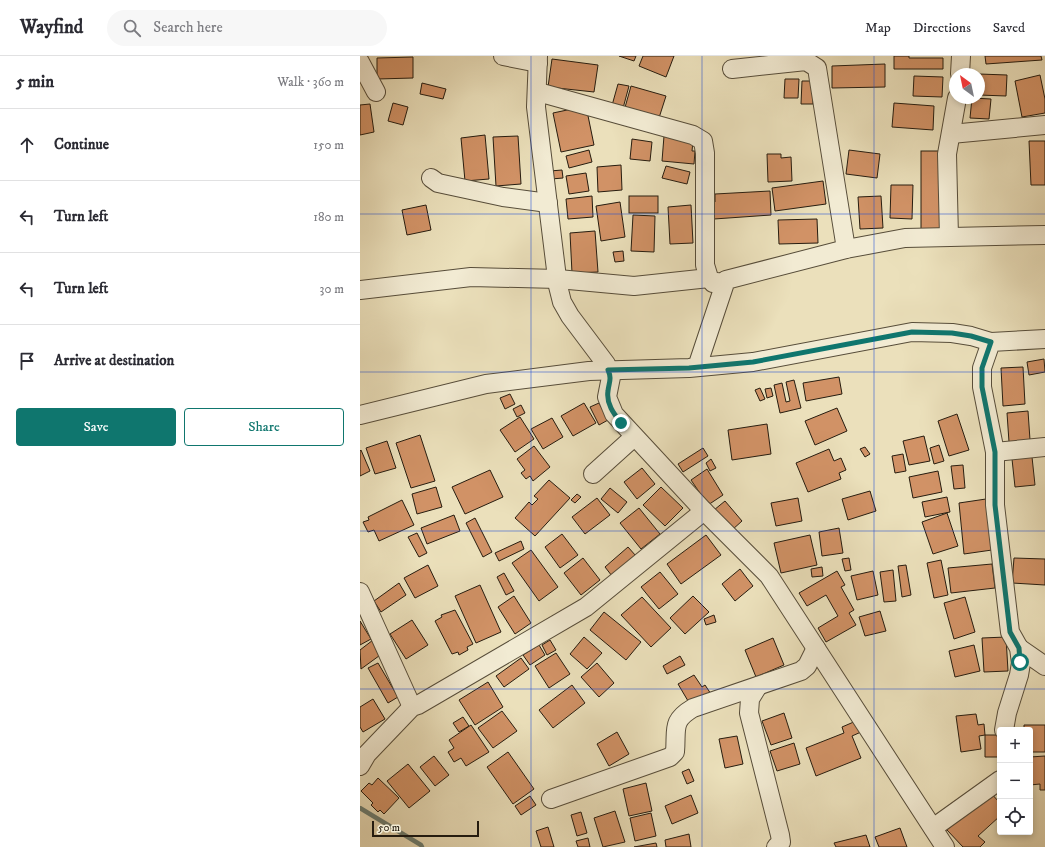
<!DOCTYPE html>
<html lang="en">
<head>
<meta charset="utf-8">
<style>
	:root { --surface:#fff; --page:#f7f7f7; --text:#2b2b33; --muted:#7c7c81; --line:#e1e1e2; --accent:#0f766e }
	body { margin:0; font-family:"IM FELL DW Pica",serif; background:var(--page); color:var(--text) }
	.controls { position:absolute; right:12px; bottom:12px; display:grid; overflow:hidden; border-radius:4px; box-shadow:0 2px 6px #0003 }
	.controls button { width:36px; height:36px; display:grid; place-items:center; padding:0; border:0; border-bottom:1px solid var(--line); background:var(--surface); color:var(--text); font:20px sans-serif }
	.compass { position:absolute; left:589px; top:12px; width:36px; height:36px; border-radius:50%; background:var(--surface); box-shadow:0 2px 6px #0003; rotate:327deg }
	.scale { position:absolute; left:12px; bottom:10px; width:107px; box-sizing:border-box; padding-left:4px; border:2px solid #261c0f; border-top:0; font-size:11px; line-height:14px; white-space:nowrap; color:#261c0f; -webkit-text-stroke:3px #f2ebd3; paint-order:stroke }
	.stop { position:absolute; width:12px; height:12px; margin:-9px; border:3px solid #0f766e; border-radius:50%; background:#fff }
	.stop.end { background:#0f766e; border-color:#fff; box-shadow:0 1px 4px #0008 }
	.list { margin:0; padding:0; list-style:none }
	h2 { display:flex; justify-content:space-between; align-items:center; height:52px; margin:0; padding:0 16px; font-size:17px }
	h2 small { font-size:13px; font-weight:400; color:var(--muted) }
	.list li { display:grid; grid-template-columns:26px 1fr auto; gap:12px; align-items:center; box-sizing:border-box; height:72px; padding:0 16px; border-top:1px solid var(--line) }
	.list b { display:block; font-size:15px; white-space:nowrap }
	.list em { font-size:13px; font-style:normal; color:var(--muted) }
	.actions { display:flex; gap:8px; padding:12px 16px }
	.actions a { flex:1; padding:9px 0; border:1px solid var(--accent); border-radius:4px; text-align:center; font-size:14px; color:var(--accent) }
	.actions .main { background:var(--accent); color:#fff }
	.icon { flex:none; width:22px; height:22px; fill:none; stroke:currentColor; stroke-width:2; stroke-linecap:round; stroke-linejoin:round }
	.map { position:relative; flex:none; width:685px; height:791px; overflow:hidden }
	header { display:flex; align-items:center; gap:24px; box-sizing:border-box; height:56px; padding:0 20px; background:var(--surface); border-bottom:1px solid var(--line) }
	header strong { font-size:19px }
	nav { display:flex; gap:22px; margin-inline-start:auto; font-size:14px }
	.search { width:280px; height:36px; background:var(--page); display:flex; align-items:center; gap:10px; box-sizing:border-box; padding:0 14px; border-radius:22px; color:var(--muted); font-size:15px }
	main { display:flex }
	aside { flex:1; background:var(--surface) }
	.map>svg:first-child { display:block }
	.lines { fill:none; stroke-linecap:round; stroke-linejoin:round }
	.stream { stroke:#6a7d72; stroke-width:4.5 }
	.building { fill:#d19266; stroke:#261c0f }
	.minor-casing { stroke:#574d3a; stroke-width:20 }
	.minor { stroke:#f2ebd3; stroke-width:18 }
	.route { stroke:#0f766e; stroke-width:5 }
	.grid { fill:none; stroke:#1d4ed8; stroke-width:1; stroke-opacity:0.55 }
</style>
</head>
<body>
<header>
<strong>Wayfind</strong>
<div class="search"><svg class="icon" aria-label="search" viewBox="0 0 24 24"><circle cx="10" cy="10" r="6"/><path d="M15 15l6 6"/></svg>Search here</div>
<nav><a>Map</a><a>Directions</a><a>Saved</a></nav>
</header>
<main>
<aside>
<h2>5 min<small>Walk · 360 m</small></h2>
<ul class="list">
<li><svg class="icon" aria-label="ahead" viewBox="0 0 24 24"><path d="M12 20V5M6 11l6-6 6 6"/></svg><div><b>Continue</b></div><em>150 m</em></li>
<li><svg class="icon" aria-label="left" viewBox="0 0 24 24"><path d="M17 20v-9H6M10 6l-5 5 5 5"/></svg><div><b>Turn left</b></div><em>180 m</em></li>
<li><svg class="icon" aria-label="left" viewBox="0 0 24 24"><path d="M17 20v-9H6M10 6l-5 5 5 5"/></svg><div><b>Turn left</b></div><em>30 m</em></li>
<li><svg class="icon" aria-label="arrive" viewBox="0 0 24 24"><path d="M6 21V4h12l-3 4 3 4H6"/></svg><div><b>Arrive at destination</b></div></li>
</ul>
<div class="actions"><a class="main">Save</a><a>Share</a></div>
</aside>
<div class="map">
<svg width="685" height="791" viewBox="0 0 685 791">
	<rect width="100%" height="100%" fill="#ebe0bb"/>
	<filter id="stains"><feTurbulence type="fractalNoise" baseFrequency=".005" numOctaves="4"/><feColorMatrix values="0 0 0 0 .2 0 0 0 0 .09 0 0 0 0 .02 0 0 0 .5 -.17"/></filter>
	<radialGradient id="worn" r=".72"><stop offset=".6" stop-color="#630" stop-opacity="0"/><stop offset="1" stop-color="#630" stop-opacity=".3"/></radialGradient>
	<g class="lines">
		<polyline class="stream" points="0,752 61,789 62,791"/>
	</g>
	<g class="building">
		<polygon points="259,0 276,0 274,5"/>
		<polygon points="283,0 314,0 306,21 279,10"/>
		<polygon points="534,0 549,0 549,2 583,2 583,13 534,13"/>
		<polygon points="625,0 681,0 682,4 626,8"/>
		<polygon points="53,1 53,22 17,23 17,2"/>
		<polygon points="192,3 238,9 234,36 188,31"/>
		<polygon points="525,8 525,31 472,32 472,10"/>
		<polygon points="619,18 647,19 646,40 619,39"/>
		<polygon points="680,19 685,43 685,57 662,61 655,25"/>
		<polygon points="554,20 583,21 582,41 553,40"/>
		<polygon points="425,23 439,23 438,42 424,42"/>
		<polygon points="442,25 453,25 453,48 441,48"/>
		<polygon points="62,27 86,33 83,43 60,38"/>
		<polygon points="258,28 269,30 262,56 251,53"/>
		<polygon points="271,30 306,40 298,65 264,55"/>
		<polygon points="612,42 631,43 629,63 610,62"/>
		<polygon points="33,47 48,51 43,69 28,65"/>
		<polygon points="534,47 574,50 573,74 532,71"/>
		<polygon points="10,48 14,76 0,79 0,49"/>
		<polygon points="226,50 234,89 201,96 193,57"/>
		<polygon points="125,79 129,123 105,125 101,82"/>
		<polygon points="158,80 161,128 136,130 133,81"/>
		<polygon points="304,80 333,85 332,95 335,95 334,108 302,105"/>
		<polygon points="272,83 292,86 290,105 270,103"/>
		<polygon points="669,85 685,85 685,129 671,129"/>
		<polygon points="229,94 232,106 209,112 206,100"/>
		<polygon points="489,94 520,98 517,122 486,118"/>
		<rect x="561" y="95" width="24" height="78"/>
		<polygon points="407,98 421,98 421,102 431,101 432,125 408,126"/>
		<polygon points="261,109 262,134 238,136 237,111"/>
		<polygon points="306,110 330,116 327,128 302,122"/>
		<polygon points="202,114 203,122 191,123 190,115"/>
		<polygon points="226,117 229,135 209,138 206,120"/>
		<polygon points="463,125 466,148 415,155 412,132"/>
		<polygon points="531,129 553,129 552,163 530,162"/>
		<polygon points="410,135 411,159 354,163 353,146 355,146 355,138"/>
		<polygon points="232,140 233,161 208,163 206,143"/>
		<rect x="269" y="140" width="29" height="17"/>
		<polygon points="521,140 523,172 500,173 498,141"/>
		<polygon points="260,146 265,181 241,185 236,150"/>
		<polygon points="66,149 71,174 47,179 42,154"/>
		<polygon points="331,149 333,187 310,188 308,151"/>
		<polygon points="273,159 295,160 294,196 271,195"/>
		<polygon points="457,163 458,187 419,188 418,164"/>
		<polygon points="235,175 238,216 212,217 210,177"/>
		<polygon points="263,195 264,205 255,206 253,196"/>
		<polygon points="684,303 685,316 669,319 667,306"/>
		<polygon points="663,311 665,348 643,350 641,312"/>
		<polygon points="479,321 482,338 446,345 443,327"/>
		<polygon points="434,324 441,352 420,357 414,329 422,327 426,346 430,345 426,326"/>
		<polygon points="400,332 405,343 400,345 395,334"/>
		<polygon points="411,332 413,340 407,342 405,333"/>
		<polygon points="150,338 155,348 145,353 140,342"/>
		<polygon points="224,347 236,367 213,380 201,360"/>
		<polygon points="239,347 248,364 239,369 230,351"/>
		<polygon points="161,349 165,357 157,361 153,353"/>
		<polygon points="477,352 487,375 455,389 445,365"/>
		<polygon points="668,355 670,384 649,386 647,357"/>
		<polygon points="597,358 609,394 589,400 578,365"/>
		<polygon points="160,361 174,383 155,396 140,374"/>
		<polygon points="192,362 203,381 183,393 171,373"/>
		<polygon points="407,368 411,398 372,404 368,374"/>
		<polygon points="60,379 75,425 51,432 36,387"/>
		<polygon points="564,380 570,405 549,409 543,385"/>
		<polygon points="27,385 36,412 15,418 6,392"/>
		<polygon points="579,389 584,405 574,408 570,392"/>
		<polygon points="174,390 190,411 173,425 170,420 166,423 161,417 165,414 157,403"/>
		<polygon points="505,391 510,398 505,401 500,393"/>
		<polygon points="343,392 348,400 323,416 318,408"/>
		<polygon points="469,393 474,405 481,402 486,414 479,417 481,423 448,436 436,407"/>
		<polygon points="1,394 10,415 0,420 0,395"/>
		<polygon points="543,398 546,415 535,417 532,400"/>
		<polygon points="672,401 675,429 655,431 652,403"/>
		<polygon points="351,403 356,412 350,415 346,407"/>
		<polygon points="603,409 605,432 594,433 591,410"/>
		<polygon points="282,412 295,428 277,443 264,426"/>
		<polygon points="347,413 363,439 348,449 331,424"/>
		<polygon points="130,414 143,441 105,458 92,431"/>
		<polygon points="578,415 582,436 553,442 549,421"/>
		<polygon points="189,424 210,442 175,480 155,462 169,446 172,449 178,443 174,440"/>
		<polygon points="76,431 82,451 57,458 52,438"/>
		<polygon points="301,431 323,452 305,470 283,449"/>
		<polygon points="250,432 267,446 258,457 241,443"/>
		<polygon points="510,435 516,455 488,464 482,443"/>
		<polygon points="217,438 221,441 215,447 211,444"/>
		<polygon points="587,441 590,456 565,461 562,446"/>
		<polygon points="237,442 250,459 225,478 212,461"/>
		<polygon points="438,442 442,465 416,470 411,447"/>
		<polygon points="626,443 632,494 604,498 599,447"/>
		<polygon points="42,444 54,469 19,485 14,474 8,476 3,466 9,464 8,461"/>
		<polygon points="365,445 382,465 372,474 354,454"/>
		<polygon points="279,452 300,478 281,493 260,467"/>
		<polygon points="587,457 598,490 573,498 562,466"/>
		<polygon points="94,459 100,475 67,488 61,472"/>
		<polygon points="115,462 132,496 123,501 106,467"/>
		<polygon points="479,472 483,497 462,500 459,476"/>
		<polygon points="57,477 67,497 59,501 48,481"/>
		<polygon points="202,478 218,499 200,512 185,491"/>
		<polygon points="346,479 361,499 321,528 307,508"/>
		<polygon points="450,479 457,509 421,517 414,487"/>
		<polygon points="161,485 164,493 139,505 135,497"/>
		<polygon points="268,491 276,500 252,520 245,511"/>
		<polygon points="171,494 198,531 179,545 152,507"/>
		<polygon points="223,502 240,524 221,539 204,517"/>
		<polygon points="489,502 491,514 485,515 482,503"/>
		<polygon points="654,502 685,503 685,529 652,527"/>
		<polygon points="581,504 588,539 574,542 567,507"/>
		<polygon points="632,508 635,532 591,537 588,512"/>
		<polygon points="68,509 78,530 55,542 44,522"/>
		<polygon points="546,509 551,539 542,541 538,510"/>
		<polygon points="462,511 463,520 452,521 451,513"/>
		<polygon points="380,513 393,530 375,545 362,528"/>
		<polygon points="533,514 536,545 524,546 520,516"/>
		<polygon points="477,515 485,529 481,531 494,554 489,557 496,569 466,586 458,572 478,560 466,539 447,550 439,537"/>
		<polygon points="513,515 518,539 497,544 491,520"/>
		<polygon points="300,516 318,538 299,553 281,531"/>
		<polygon points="144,517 154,535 146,539 137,521"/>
		<polygon points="39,527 46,539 21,556 14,545"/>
		<polygon points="120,529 141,576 116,587 95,540"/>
		<polygon points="154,540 171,567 155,578 138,551"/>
		<polygon points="333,540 349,556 325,578 310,562"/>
		<polygon points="282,541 311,572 291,591 261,559"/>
		<polygon points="605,541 615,576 594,583 584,547"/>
		<polygon points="95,554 113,588 107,591 108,594 99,599 98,596 92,598 75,565 82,561 81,559"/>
		<polygon points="520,555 526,575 505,580 499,561"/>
		<polygon points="244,556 281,586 266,604 230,574"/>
		<polygon points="354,559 356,566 346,569 344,563"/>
		<polygon points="52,564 68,589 46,603 30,578"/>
		<polygon points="0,565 11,583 0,589"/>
		<polygon points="224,581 242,597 227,613 210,598"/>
		<polygon points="646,581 648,615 624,616 622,582"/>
		<polygon points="413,582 424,609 396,621 385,594"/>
		<polygon points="13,584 23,597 1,613 0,594"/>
		<polygon points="190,584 196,594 187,599 182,589"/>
		<polygon points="179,589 185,599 170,609 163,599"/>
		<polygon points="614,589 620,615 595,621 589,595"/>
		<polygon points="196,597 210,618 189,632 175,610"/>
		<polygon points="320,600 325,609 307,618 303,610"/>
		<polygon points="161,602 169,613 144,631 136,620"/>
		<polygon points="18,607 38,641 28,647 8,612"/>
		<polygon points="237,607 254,627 239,641 221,621"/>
		<polygon points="334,619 342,631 345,629 351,638 331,650 318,628"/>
		<polygon points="128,626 143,651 115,669 99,644"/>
		<polygon points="212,629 225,647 193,672 179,654"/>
		<polygon points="13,643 25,663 3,676 0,671 0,651"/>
		<polygon points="142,655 157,675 133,692 118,672"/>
		<polygon points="424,657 432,682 411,689 402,665"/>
		<polygon points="616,658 618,669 624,668 625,679 619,680 621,693 601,696 596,660"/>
		<polygon points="103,661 109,670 99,676 93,667"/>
		<polygon points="496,665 501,676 492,680 501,702 456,720 446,692 484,677 482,671"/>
		<polygon points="111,669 129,696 106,710 101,702 94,706 88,696 94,692 89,684"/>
		<polygon points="664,669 685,669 685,696 670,696 670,674 664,674"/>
		<polygon points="257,676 269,698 249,710 237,688"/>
		<polygon points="625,679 638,679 639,701 625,701"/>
		<polygon points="377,680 383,708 365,712 359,683"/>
		<polygon points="434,687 440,708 417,715 410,695"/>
		<polygon points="148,696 174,733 153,748 127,711"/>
		<polygon points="74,700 89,719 75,730 60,711"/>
		<polygon points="685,700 685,734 680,734 680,728 670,729 670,701"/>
		<polygon points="48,708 70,735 49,752 27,725"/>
		<polygon points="329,713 334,725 327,728 322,716"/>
		<polygon points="18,722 39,742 24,758 20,754 18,756 11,749 13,747 1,735 9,727 12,729"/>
		<polygon points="286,727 292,755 269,760 263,733"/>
		<polygon points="629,735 640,747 640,760 618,780 625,786 620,791 603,791 587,774"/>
		<polygon points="331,739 338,757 312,768 305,750"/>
		<polygon points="170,740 176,749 161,759 155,750"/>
		<polygon points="255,755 265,786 243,791 234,762"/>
		<polygon points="221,756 227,777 217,780 211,759"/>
		<polygon points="291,757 296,780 275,785 270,762"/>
		<polygon points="188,771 194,791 181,791 176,775"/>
		<polygon points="540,772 547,791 519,791 515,781"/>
		<polygon points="329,778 331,791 306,791 305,784"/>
		<polygon points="506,779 510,791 476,791 474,787"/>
		<polygon points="228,782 230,791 218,791 216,785"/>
		<polygon points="296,787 297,791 274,791"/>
	</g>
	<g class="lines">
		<defs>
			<g id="minor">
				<polyline points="143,0 178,7"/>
				<polyline points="178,0 176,51 198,230 202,246 210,260 246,308 251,321 247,341 254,358 344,455 409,520 585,791"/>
				<polyline points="0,6 16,36"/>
				<polyline points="372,13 446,5 457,12 486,193"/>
				<polyline points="600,18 601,0"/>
				<polyline points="178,36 333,79 343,85 345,97 345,209 349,222 353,227 357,226"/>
				<polyline points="591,78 685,69"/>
				<polyline points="71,122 78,127 143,141 188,147"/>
				<polyline points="589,181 587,98 597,42"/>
				<polyline points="0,234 111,221 198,223 274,230 349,222"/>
				<polyline points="337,311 366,224 486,193 545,182 685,179"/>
				<polyline points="0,359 126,328 229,315 329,312 393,306 552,276 592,277 611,280 631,286"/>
				<polyline points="635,396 685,391"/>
				<polyline points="233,418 274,381"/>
				<polyline points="0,536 52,651"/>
				<polyline points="659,592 685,610"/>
				<polyline points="398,630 390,643 389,657 420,779 421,786 416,791"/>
				<polyline points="644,674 647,657 659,619 661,607 659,592 650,576 635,449 635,396 622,331 622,312 631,286 685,283"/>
				<polyline points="0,710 7,698 52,651 58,649 226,551 344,455"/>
				<path d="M191,743L310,701L315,696C317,673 311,665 333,652L441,615L447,610L456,592"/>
				<polyline points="573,772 640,724"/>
			</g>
		</defs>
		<use href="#minor" class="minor-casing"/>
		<use href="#minor" class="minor"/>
	</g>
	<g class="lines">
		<path class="route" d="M261,367C254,358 246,348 248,335C249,326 252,323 248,314L329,312L393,306L552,276L592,277L611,280L631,286L622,312V331L635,396V449L650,576L659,592L660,606"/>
	</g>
	<path class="grid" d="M171,0V791M342,0V791M514,0V791M0,158H685M0,316H685M0,475H685M0,633H685"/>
	<rect width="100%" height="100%" filter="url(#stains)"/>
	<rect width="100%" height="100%" fill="url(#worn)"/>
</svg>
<div class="controls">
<button>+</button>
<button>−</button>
<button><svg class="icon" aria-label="locate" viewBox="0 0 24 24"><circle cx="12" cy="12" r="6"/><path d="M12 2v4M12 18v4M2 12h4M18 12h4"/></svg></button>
</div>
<svg class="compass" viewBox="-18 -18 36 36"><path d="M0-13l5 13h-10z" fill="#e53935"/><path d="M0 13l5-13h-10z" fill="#7c7c81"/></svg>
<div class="scale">50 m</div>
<div class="stop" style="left:660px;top:606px"></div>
<div class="stop end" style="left:261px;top:367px"></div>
</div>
</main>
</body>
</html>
